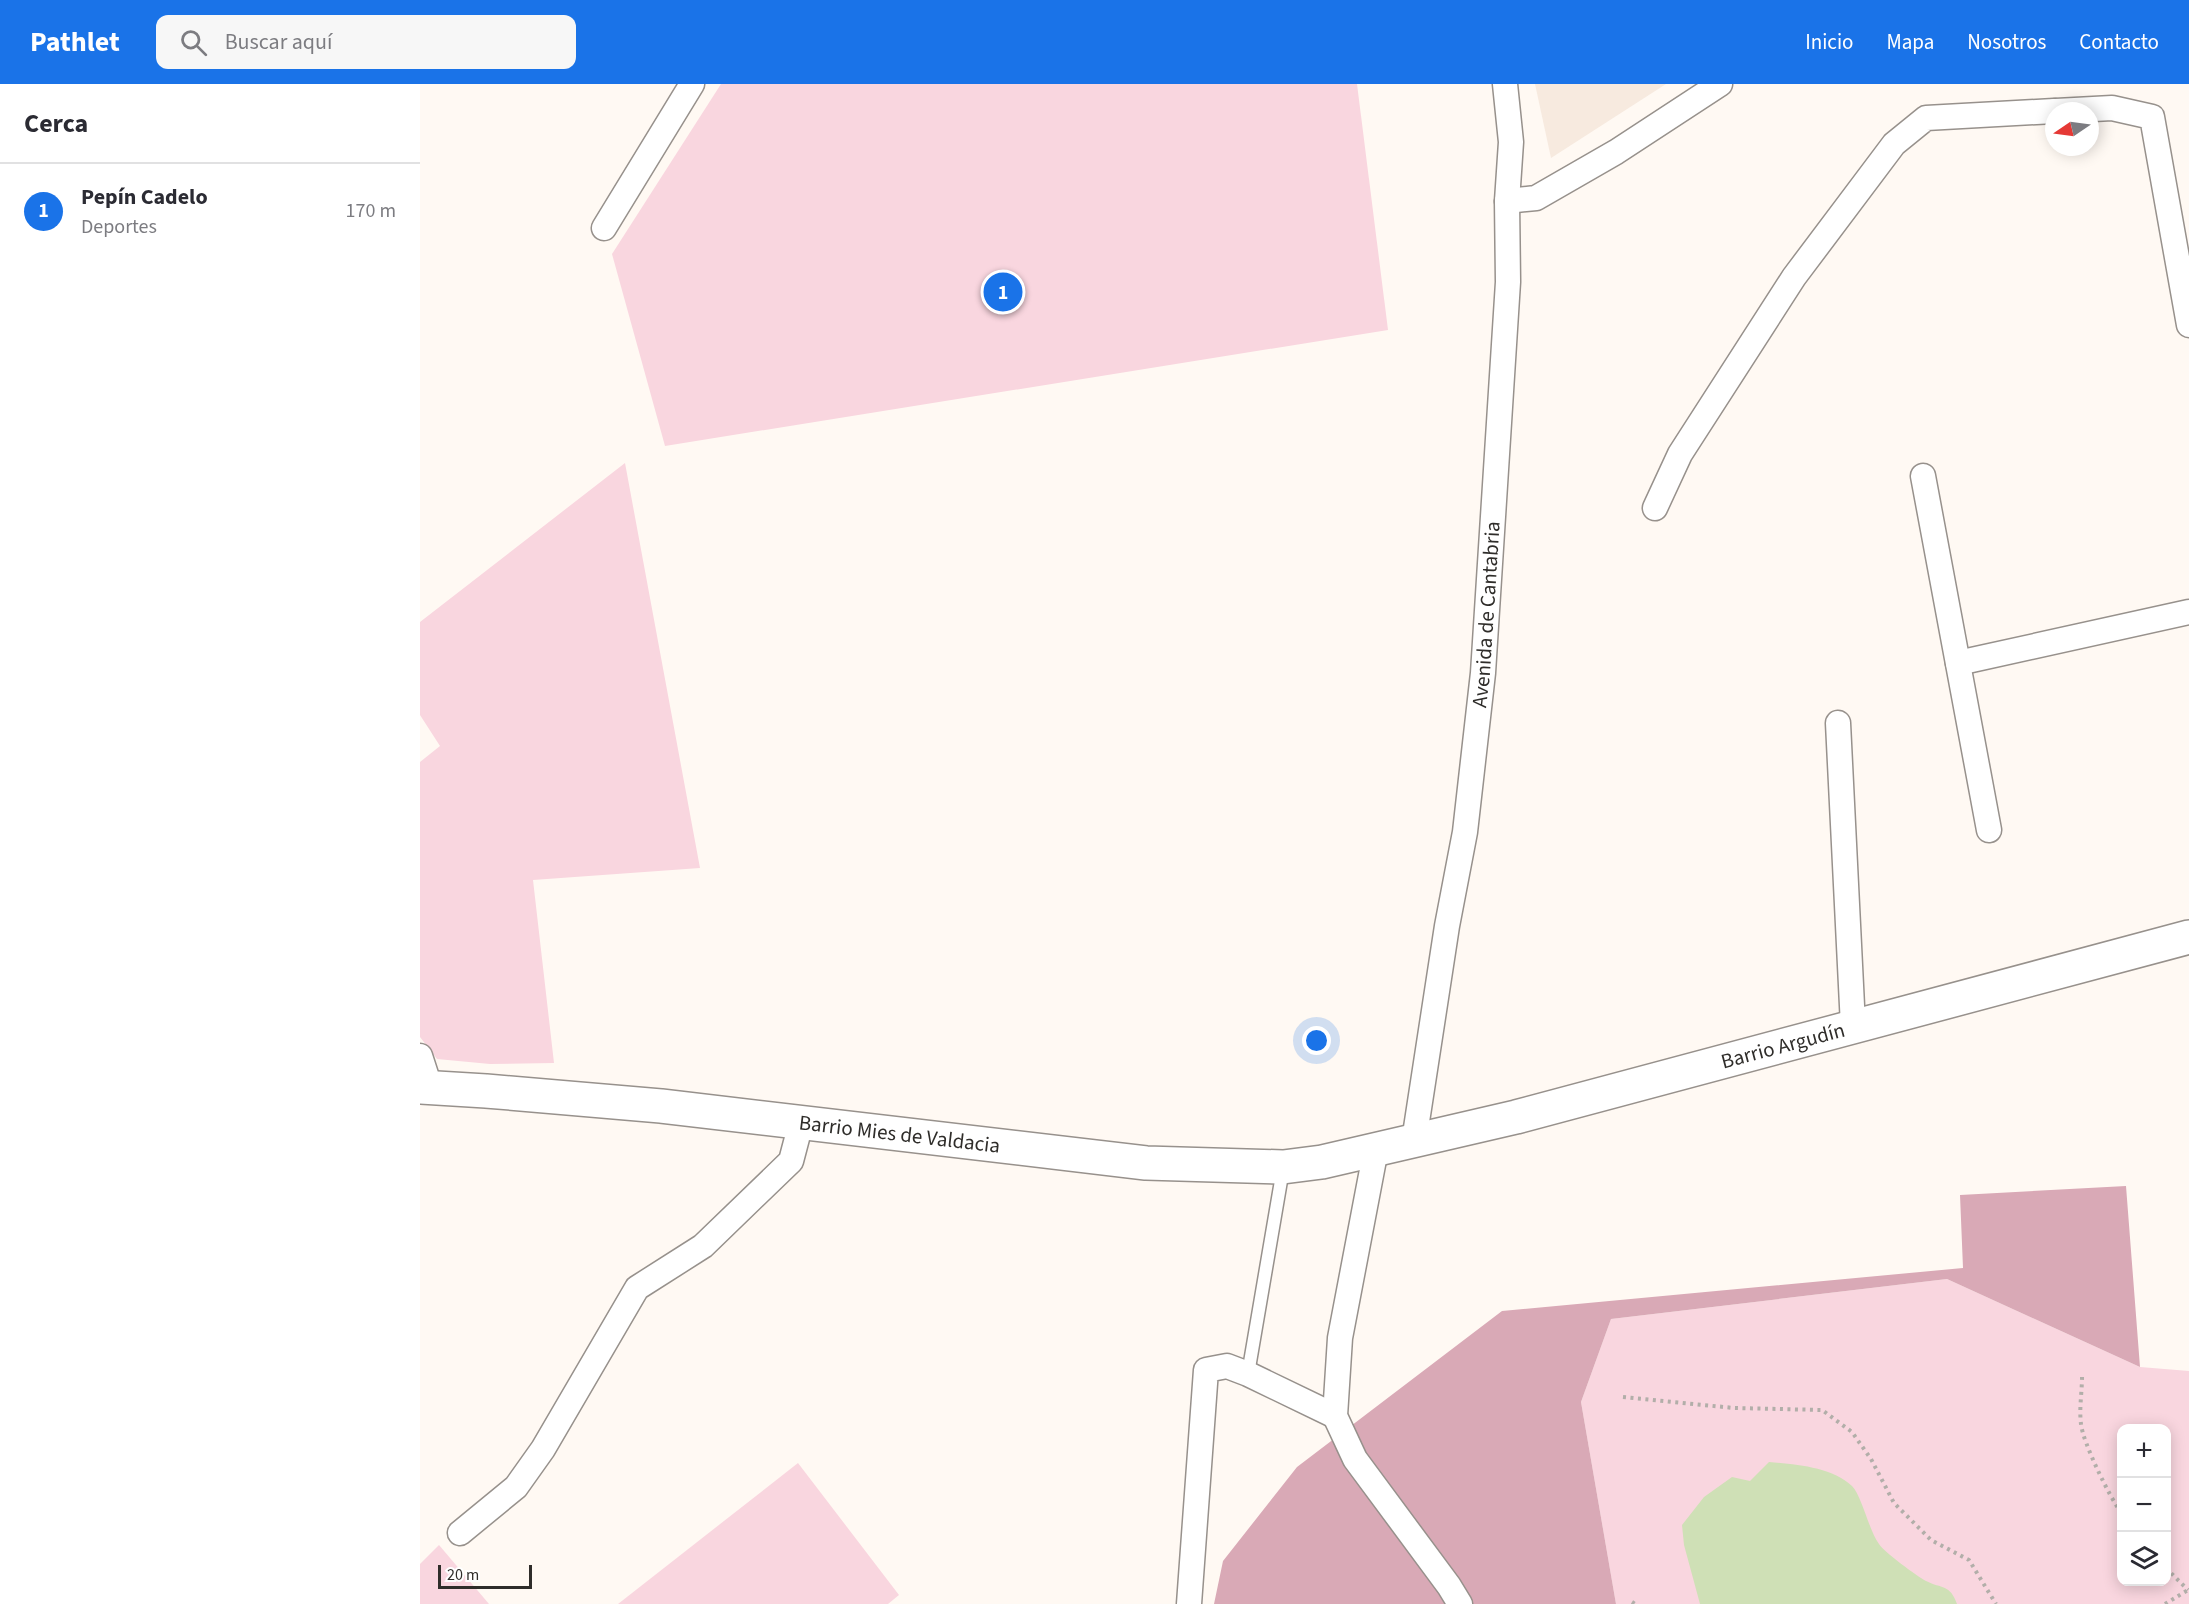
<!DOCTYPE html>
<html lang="es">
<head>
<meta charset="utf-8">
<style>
	:root { --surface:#fff; --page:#f7f7f7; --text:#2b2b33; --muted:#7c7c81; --line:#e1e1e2; --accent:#1a73e8 }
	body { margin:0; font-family:"Source Sans 3",sans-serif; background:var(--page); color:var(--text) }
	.controls { position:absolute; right:18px; bottom:18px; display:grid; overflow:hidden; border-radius:12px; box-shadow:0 3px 15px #0003 }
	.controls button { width:54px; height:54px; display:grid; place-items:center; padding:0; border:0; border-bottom:2px solid var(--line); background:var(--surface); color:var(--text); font:30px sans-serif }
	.compass { position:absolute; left:1625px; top:18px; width:54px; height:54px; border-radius:50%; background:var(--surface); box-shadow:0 3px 15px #0003; rotate:257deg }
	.scale { position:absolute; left:18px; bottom:15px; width:94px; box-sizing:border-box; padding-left:6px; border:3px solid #2f2d2a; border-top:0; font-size:16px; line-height:21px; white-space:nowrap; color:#2f2d2a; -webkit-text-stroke:4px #fff; paint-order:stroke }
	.you { position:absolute; left:897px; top:957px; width:21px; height:21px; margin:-15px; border:4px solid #fff; border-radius:50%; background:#1a73e8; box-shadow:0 0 0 9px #1a73e833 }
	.badge { display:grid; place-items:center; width:39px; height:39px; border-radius:50%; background:var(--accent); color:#fff; font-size:20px; font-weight:700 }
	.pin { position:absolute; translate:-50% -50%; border:3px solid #fff; box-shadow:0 2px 6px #0006 }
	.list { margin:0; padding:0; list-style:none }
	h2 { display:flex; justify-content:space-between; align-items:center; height:78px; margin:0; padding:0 24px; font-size:26px }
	h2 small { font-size:20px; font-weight:400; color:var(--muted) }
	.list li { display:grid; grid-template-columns:39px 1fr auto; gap:18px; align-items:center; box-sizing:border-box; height:96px; padding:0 24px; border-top:2px solid var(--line) }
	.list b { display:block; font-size:22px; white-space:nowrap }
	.list p { margin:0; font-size:20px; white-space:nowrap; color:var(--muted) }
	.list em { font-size:20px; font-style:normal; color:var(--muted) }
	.icon { flex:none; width:33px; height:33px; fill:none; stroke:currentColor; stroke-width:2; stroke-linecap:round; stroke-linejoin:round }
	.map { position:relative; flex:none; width:1769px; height:1520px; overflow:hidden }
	header { display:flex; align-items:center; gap:36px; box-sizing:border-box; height:84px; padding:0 30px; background:var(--accent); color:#fff }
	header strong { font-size:28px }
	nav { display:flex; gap:33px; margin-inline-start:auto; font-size:21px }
	.search { width:420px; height:54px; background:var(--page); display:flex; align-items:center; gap:15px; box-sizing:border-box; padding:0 21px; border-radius:12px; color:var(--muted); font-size:22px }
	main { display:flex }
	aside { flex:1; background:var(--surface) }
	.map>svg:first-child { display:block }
	.built { fill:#f7eadf }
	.green { fill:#f9d6df; fill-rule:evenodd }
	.forest { fill:#d9a9b6 }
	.water { fill:#cfe0b6 }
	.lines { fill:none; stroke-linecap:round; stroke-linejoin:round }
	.lane-casing { stroke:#97918c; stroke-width:15 }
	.street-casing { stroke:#97918c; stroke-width:27 }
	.primary-casing { stroke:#97918c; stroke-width:36 }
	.path { stroke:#b2aea9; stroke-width:4; stroke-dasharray:3 4.5; stroke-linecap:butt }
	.lane { stroke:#fff; stroke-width:12 }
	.street { stroke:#fff; stroke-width:24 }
	.primary { stroke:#fff; stroke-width:33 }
	.labels { text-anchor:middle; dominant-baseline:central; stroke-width:5; stroke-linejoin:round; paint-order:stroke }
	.street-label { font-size:21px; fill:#2f2d2a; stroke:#fff }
</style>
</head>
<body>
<header>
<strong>Pathlet</strong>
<div class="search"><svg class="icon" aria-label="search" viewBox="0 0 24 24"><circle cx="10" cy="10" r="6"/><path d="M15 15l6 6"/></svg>Buscar aquí</div>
<nav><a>Inicio</a><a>Mapa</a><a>Nosotros</a><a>Contacto</a></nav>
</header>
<main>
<aside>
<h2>Cerca<small></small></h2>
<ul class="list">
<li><span class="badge">1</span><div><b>Pepín Cadelo</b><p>Deportes</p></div><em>170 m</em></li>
</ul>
</aside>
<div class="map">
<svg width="1769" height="1520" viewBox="0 0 1769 1520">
	<rect width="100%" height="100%" fill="#fff9f3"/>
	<polygon class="built" points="1115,0 1246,0 1131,74"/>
	<g class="green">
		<polygon points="301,0 937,0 968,246 245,362 192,170"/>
		<polygon points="205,379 280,784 113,796 134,979 70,980 17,975 0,953 0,678 20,662 0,631 0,538"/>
		<path d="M1527,1195L1720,1283L1769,1287V1520H1196L1161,1318L1191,1235ZM1702,1344H1746V1498H1702Z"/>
		<polygon points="378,1379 479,1511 468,1520 198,1520"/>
		<polygon points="19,1461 69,1520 0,1520 0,1480"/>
	</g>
	<polygon class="forest" points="1706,1102 1720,1283 1527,1195 1191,1235 1161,1318 1196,1520 794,1520 803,1477 877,1383 1082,1227 1543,1184 1540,1111"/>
	<path class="water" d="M1349,1378C1375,1380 1412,1383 1432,1402C1442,1412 1449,1447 1459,1460C1463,1467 1498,1493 1506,1497C1522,1505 1530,1500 1537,1520H1280L1264,1461L1262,1441L1284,1413L1312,1393L1330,1397Z"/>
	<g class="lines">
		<defs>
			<polyline id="lane" points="828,1290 863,1085"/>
			<g id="street">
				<polyline points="1636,27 1692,24 1732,33 1769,241"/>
				<polyline points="1087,117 1116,114 1196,68 1300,0"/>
				<polyline points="184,144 272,0"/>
				<polyline points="1503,392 1569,746"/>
				<polyline points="1235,424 1260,370 1374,193 1474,60 1506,34 1634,27"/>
				<polyline points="1538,579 1769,528"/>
				<polyline points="1418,639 1433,942"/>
				<polyline points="0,972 10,1003"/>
				<path id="s1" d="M994,1057L1027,842L1045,748L1063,589L1088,198L1087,117L1091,58L1085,0"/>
				<polyline points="956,1065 920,1254 915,1332 935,1375 1029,1502 1040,1520"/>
				<polyline points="40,1449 96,1403 123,1365 217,1204 283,1162 371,1077 381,1039"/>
				<polyline points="769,1520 786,1286 807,1282 828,1290 915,1332"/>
			</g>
			<g id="primary">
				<path id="s2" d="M0,1003L66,1007L241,1022L726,1079L863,1083L902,1078L1096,1033L1769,853"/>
			</g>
		</defs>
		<use href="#lane" class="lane-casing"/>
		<use href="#street" class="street-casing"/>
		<use href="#primary" class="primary-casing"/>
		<g class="path">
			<path d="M1662,1293C1662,1308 1659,1325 1661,1340C1663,1359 1690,1414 1702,1430"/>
			<polyline points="1203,1313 1314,1324 1402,1326 1432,1348 1451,1375 1474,1419 1511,1456 1549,1476 1576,1520"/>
			<polyline points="1746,1484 1768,1506"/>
			<polyline points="1212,1518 1215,1520"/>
			<polyline points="1745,1520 1768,1506"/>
		</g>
		<use href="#lane" class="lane"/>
		<use href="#street" class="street"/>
		<use href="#primary" class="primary"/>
	</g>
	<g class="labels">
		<g class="street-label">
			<text stroke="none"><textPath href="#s1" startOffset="532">Avenida de Cantabria</textPath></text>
			<text stroke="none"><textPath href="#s2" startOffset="1382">Barrio Argudín</textPath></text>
			<text stroke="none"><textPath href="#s2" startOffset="482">Barrio Mies de Valdacia</textPath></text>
		</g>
	</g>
</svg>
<div class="controls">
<button>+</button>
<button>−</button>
<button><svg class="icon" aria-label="layers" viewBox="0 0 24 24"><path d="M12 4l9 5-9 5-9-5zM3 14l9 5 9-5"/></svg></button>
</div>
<svg class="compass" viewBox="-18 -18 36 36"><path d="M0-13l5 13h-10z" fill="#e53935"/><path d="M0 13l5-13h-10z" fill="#7c7c81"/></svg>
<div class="scale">20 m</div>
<div class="you"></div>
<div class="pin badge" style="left:583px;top:208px">1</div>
</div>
</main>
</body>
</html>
